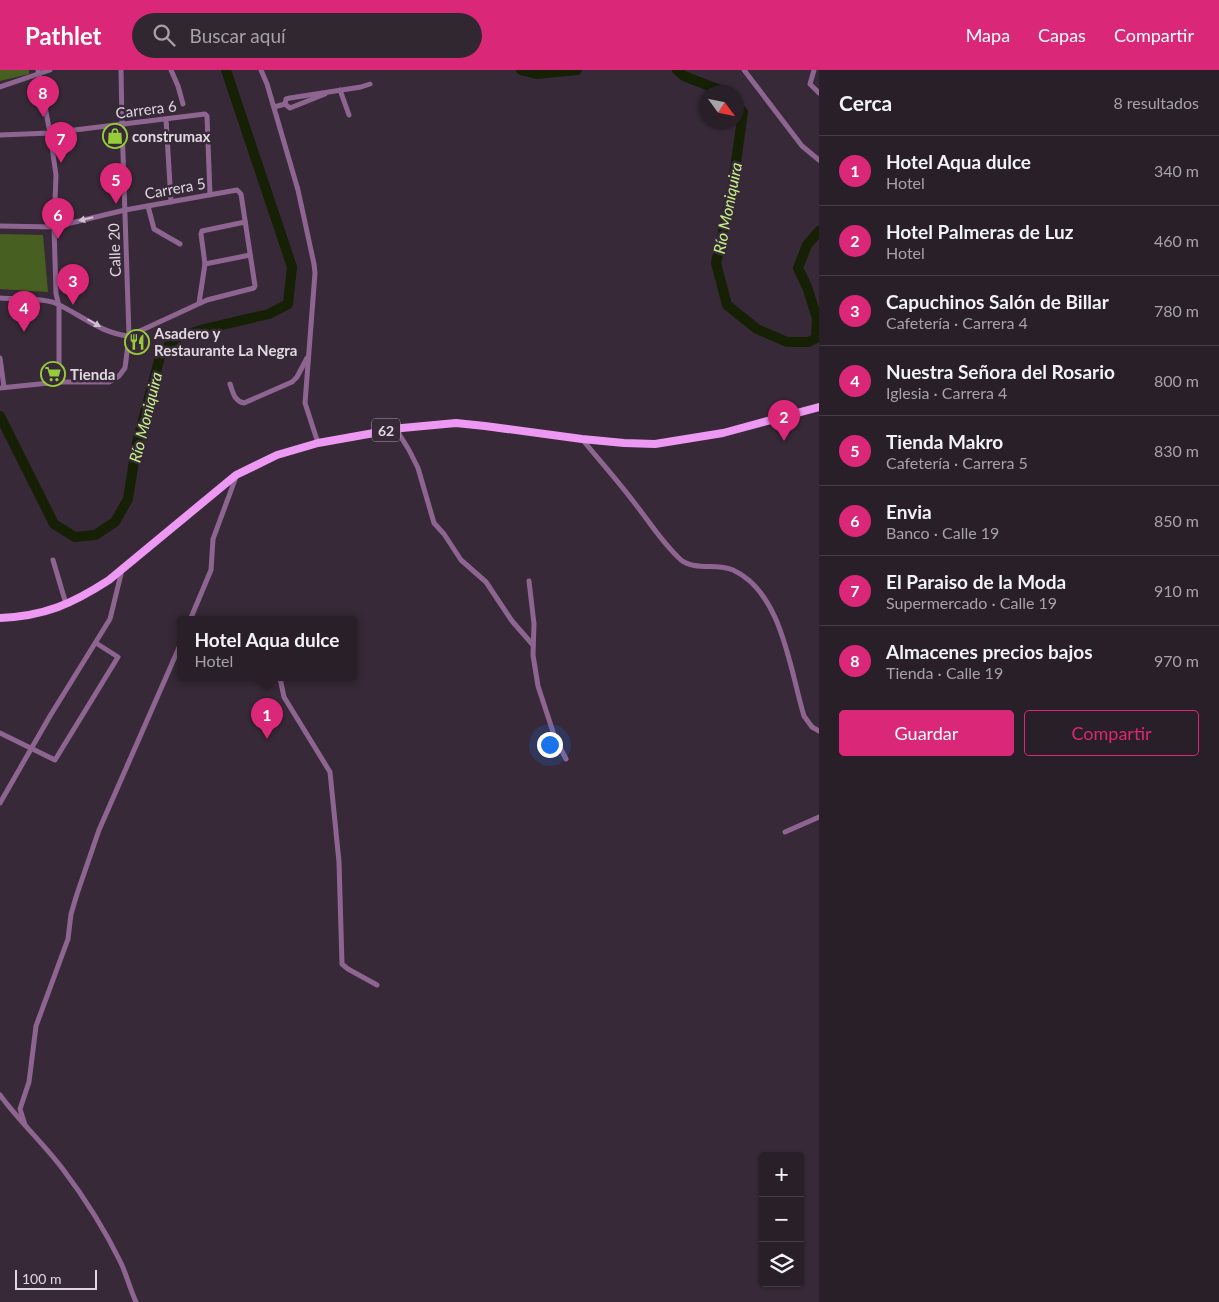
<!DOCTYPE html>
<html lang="es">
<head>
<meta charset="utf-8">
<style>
	:root { --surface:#291f29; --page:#312731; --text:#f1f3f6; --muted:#a5a2a8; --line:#453d46; --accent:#db2777 }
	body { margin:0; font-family:Lato,sans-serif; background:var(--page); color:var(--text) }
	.controls { position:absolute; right:15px; bottom:15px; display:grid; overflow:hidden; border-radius:5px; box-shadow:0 1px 4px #0004 }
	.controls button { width:45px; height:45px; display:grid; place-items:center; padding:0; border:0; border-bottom:1px solid var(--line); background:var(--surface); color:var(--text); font:25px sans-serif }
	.compass { position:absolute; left:699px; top:15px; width:45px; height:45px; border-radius:50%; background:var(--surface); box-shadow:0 1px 4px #0004; rotate:123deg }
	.scale { position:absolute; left:15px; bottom:12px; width:82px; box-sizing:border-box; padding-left:5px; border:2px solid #e0d7e0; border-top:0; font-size:14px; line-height:18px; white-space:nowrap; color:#e0d7e0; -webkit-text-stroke:4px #372937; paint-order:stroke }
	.you { position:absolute; left:549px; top:674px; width:18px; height:18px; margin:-12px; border:4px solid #fff; border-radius:50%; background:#1a73e8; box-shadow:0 0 0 8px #1a73e833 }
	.badge { display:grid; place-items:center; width:32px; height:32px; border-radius:50%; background:var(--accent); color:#fff; font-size:16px; font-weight:700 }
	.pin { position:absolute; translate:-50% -41px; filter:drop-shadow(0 1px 2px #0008) }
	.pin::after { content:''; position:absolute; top:26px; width:18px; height:15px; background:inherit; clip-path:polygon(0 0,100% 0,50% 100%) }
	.popup { position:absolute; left:177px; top:546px; width:180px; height:65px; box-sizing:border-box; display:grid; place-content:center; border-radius:5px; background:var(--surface); filter:drop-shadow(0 1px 4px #0005); font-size:16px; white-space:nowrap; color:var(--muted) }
	.popup b { font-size:19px; color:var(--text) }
	.popup::after { content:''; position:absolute; left:50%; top:100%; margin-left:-10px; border:10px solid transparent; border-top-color:var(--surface) }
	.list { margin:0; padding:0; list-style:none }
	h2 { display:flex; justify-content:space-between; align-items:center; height:65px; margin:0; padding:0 20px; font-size:21px }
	h2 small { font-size:16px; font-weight:400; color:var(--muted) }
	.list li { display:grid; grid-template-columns:32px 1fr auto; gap:15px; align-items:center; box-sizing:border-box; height:70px; padding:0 20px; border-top:1px solid var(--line) }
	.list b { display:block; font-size:19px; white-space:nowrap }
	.list p { margin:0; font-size:16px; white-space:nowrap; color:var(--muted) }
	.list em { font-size:16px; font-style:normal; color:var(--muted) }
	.actions { display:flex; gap:10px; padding:15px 20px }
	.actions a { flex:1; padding:11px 0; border:1px solid var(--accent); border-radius:5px; text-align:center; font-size:18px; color:var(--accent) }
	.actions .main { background:var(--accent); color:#fff }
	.icon { flex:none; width:28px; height:28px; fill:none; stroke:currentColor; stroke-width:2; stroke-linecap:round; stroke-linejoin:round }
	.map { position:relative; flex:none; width:819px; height:1232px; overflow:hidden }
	header { display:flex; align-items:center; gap:30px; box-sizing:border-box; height:70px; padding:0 25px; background:var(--accent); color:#fff }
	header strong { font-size:24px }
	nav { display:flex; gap:28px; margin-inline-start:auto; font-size:18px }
	.search { width:350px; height:45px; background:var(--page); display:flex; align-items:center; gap:12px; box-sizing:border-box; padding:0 18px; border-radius:28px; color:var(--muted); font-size:19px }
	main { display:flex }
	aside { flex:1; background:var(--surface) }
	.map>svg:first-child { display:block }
	.green { fill:#476021 }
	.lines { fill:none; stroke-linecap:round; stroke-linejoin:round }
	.river { stroke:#152005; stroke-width:10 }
	.street { stroke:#8e6590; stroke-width:5 }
	.primary { stroke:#ed98f2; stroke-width:8 }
	.oneway { fill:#d0c0d0 }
	.labels { text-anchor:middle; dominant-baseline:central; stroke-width:5; stroke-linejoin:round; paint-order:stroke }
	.shield { fill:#372937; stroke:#ada3ad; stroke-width:1 }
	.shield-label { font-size:14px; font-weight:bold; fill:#e0d7e0 }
	.street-label { font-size:15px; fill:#e0d7e0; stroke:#372937 }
	.poi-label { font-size:15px; font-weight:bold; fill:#e0d7e0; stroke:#372937; text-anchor:start }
	.water-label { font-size:16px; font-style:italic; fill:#c5f484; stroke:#372937 }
</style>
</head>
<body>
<header>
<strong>Pathlet</strong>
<div class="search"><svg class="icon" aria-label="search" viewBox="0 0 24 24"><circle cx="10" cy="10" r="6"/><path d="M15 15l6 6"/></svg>Buscar aquí</div>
<nav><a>Mapa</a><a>Capas</a><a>Compartir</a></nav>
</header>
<main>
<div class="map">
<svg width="819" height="1232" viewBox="0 0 819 1232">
	<rect width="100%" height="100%" fill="#372937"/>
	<g class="green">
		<polygon points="0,0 29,0 29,4 0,11"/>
		<polygon points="0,164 43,165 48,222 0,219"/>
	</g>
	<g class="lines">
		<g class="river">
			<polyline points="521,0 536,4 577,0"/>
			<polyline points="677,0 684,6 725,22"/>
			<polyline points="736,35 743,42 732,120 716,193 727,235 757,259 787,272 809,272 816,268 817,248 807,217 798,198 807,175 819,161"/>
			<polyline points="0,346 54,454 75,467 95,465 115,452 128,429 137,372 161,283 176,268 204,259 269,244 288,234 292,197 226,0"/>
		</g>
		<g class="street">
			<polyline points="38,0 50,63 56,105 54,157 56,224 59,236 59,312"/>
			<polyline points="171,0 178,16 183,34"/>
			<polyline points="261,0 267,14 298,120 314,194 315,203 305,333 318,373"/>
			<polyline points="744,0 802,76 819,90"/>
			<polyline points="814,0 810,14 819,23"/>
			<polyline points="0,17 50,0"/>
			<polyline points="340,20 349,45"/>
			<polyline points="285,34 290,38 325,24"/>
			<polyline points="274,37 285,34 286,29 290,28 361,17 370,14"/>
			<polyline points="166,49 171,132"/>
			<polyline points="0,65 50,63 205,44 207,46 210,125"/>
			<polyline points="148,136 154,159 180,174"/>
			<path d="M0,156L54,157L125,140L237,120L241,124L255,216L254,218L207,230L129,266C102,264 80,244 55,233C43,228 14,229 0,228"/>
			<polyline points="205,194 250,185"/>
			<polyline points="199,233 205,194 201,164 202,161 245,152"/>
			<polyline points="0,288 4,317"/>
			<path d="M230,314C233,322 234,331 244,333L292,312L297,307L307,288"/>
			<polyline points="0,318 59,312 109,312 119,306 125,298 129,266 122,54 121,0"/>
			<polyline points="396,359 409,380 418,398 434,453 444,464 461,490 486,512 512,551 533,575"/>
			<path d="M582,369C599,390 617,410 633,431C649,451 662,473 681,490C695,501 717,493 733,500C782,522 790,600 804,646L812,657L819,661"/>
			<polyline points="53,490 66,534"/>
			<polyline points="529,511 534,554 533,585 538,616 555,668 566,689"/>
			<polyline points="190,550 211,500 213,469 236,407"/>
			<polyline points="280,608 284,627 330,702 339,792 342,894 348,899 377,915"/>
			<polyline points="0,663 55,690 118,587 96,573"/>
			<polyline points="0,733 50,646 110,549 122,500"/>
			<polyline points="785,762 819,747"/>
			<path d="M0,1025C19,1051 43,1073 62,1098C84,1127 105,1160 121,1193C127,1206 130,1219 136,1232"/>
			<polyline points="25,1055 20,1039 29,1012 36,956 68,869 71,844 77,824 99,760 181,573"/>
		</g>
		<path class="primary" d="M0,548C45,546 72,534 109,510L236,405L277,385L318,373L402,358L456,353L485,356L582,369L624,373L655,374L723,363L819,337"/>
	</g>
	<defs><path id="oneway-solid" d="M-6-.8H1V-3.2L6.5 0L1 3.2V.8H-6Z" transform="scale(1.25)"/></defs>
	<g class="oneway">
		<use href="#oneway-solid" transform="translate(86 149) rotate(167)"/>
		<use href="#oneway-solid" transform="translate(94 253) rotate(30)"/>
	</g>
	<defs>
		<symbol id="shop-ring" viewBox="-11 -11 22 22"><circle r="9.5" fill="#372937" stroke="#96cc39" stroke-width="1.5"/><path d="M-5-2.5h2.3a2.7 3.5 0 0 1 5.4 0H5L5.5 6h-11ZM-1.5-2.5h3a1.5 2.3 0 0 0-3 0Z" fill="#96cc39"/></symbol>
		<symbol id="restaurant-ring" viewBox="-11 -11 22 22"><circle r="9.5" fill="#372937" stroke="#96cc39" stroke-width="1.5"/><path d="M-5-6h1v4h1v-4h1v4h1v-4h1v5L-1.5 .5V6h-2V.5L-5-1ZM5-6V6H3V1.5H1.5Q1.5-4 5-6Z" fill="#96cc39"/></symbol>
		<symbol id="supermarket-ring" viewBox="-11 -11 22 22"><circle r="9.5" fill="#372937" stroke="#96cc39" stroke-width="1.5"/><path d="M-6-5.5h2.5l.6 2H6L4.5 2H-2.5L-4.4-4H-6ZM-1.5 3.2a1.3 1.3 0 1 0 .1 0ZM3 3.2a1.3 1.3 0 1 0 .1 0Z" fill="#96cc39"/></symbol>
	</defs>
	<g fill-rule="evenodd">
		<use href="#shop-ring" x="101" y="52" width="28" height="28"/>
		<use href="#restaurant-ring" x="123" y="258" width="28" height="28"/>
		<use href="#supermarket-ring" x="39" y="290" width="28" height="28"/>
	</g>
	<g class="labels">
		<rect class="shield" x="372" y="348.5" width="28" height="23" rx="4"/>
		<g class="shield-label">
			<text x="386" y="360">62</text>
		</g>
		<g class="street-label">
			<text transform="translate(146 39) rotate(-7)">Carrera 6</text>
			<text transform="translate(175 118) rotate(-10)">Carrera 5</text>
			<text transform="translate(114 180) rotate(-92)">Calle 20</text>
		</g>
		<g class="poi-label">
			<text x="132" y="66">construmax</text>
			<text x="154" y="263">Asadero y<tspan x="154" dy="17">Restaurante La Negra</tspan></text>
			<text x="70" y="304">Tienda</text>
		</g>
		<g class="water-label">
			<text transform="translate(727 138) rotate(-79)">Río Moniquira</text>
			<text transform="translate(145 347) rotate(-76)">Río Moniquira</text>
		</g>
	</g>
</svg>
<div class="controls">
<button>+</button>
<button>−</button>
<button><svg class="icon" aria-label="layers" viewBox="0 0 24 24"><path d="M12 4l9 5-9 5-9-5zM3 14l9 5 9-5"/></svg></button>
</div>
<svg class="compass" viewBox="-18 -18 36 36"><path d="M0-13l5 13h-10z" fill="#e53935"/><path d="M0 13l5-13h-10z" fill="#a5a2a8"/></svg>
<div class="scale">100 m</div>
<div class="you"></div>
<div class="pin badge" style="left:267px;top:669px">1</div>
<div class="popup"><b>Hotel Aqua dulce</b>Hotel</div>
<div class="pin badge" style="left:784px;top:371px">2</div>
<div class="pin badge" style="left:73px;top:235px">3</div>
<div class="pin badge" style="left:24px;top:262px">4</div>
<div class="pin badge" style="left:116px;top:134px">5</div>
<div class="pin badge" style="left:58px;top:169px">6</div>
<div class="pin badge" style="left:61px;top:93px">7</div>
<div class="pin badge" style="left:43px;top:47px">8</div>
</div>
<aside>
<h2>Cerca<small>8 resultados</small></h2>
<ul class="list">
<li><span class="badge">1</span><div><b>Hotel Aqua dulce</b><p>Hotel</p></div><em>340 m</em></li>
<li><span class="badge">2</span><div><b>Hotel Palmeras de Luz</b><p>Hotel</p></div><em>460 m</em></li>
<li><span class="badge">3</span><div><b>Capuchinos Salón de Billar</b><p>Cafetería · Carrera 4</p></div><em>780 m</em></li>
<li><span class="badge">4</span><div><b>Nuestra Señora del Rosario</b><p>Iglesia · Carrera 4</p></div><em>800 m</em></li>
<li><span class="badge">5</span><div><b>Tienda Makro</b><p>Cafetería · Carrera 5</p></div><em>830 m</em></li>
<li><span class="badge">6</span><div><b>Envia</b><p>Banco · Calle 19</p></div><em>850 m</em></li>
<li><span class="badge">7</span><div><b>El Paraiso de la Moda</b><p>Supermercado · Calle 19</p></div><em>910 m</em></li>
<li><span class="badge">8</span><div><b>Almacenes precios bajos</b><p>Tienda · Calle 19</p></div><em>970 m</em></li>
</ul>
<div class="actions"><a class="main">Guardar</a><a>Compartir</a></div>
</aside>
</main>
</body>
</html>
